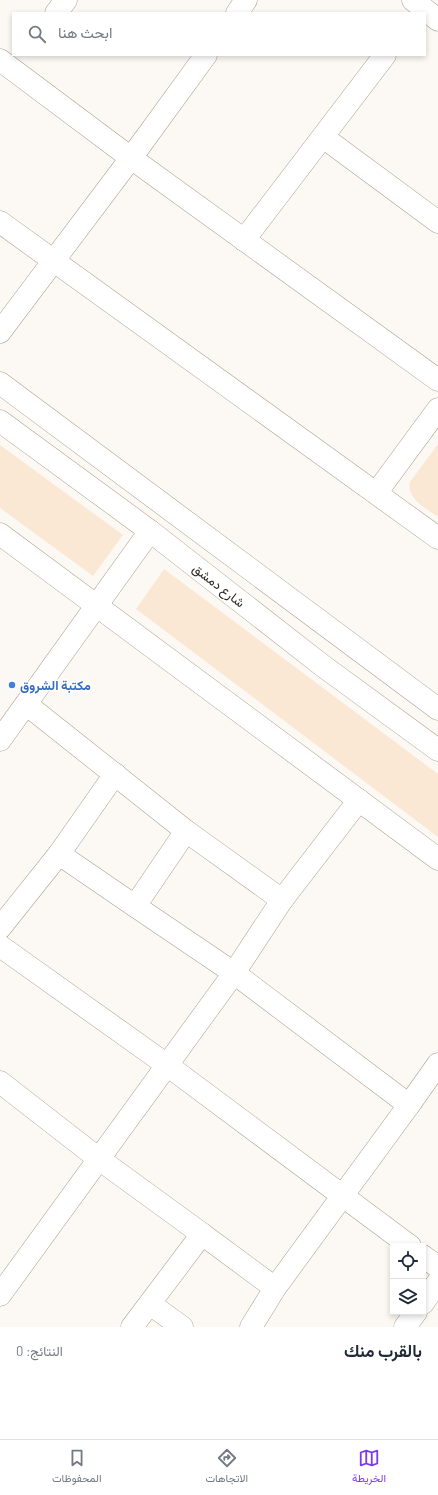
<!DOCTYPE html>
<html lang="ar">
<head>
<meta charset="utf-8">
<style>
	:root { --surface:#fff; --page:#f6f6f7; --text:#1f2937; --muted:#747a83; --line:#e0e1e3; --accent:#7c3aed }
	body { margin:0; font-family:Barlow,Vazirmatn,sans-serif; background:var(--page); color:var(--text); direction:rtl }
	.controls { position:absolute; right:12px; bottom:12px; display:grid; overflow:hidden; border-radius:0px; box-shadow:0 2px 6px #0003 }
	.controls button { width:36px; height:36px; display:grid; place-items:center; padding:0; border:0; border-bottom:1px solid var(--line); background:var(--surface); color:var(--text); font:20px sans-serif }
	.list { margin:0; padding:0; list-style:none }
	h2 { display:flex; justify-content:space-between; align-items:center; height:52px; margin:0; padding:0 16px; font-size:17px }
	h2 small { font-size:13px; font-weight:400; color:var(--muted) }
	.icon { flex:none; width:22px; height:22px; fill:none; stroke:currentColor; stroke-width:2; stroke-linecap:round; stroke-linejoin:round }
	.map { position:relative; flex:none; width:438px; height:1327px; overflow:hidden; direction:ltr }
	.search { position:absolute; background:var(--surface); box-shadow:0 2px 6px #0003; left:12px; right:12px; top:12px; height:44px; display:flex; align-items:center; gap:10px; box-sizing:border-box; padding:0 14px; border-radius:0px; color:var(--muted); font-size:15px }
	.sheet { height:112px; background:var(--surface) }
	nav { display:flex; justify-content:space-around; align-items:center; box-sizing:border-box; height:56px; border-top:1px solid var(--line); background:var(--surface); font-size:11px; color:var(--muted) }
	nav a { display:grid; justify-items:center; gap:2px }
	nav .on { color:var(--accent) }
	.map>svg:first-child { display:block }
	.green { fill:#fbe8d4 }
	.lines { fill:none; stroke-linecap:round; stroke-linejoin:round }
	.minor-casing { stroke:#ae9e8d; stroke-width:23 }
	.major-casing { stroke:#ae9e8d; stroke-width:23 }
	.minor { stroke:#fff; stroke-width:22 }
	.major { stroke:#fff; stroke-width:22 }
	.shop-dot { fill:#3f7fe0; stroke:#fff; stroke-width:1.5 }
	.labels { text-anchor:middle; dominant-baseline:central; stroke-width:3; stroke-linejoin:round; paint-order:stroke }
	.street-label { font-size:13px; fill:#2c261f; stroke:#fff }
	.shop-label { font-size:13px; font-weight:bold; fill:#366cbe; stroke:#fff; text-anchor:start }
</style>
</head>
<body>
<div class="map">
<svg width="438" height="1327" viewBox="0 0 438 1327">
	<rect width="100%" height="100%" fill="#fcf9f5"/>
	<g class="green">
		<path d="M438,444V517C426,508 406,499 410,482Z"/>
		<polygon points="0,445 123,535 93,576 0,508"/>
		<polygon points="164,569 438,774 438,837 136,609"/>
	</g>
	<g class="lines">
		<defs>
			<g id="minor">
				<polyline points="413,0 438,20"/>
				<polyline points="56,13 66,0"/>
				<polyline points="237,13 246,0"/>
				<polyline points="0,60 131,158 438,380"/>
				<polyline points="323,137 438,222"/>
				<polyline points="0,222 438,538"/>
				<polyline points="244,240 385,55"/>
				<polyline points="0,332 131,158 206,55"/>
				<polyline points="377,492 438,409"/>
				<polyline points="0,534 438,859"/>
				<polyline points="0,740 150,531"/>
				<polyline points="186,831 282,900"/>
				<polyline points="59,854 115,774"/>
				<polyline points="135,906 234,973 409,1105 438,1064"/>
				<polyline points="0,928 59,854 135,906 186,831 26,704"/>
				<polyline points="0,946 167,1065 410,1246"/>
				<polyline points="0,1082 99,1159 202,1234"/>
				<polyline points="423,1256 438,1267"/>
				<polyline points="275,1288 409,1105"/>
				<polyline points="0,1295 234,973 282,900 359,800"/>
				<polyline points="423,1303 438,1282"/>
				<polyline points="150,1304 182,1327"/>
				<polyline points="132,1327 202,1234 275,1288 251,1327"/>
				<polyline points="405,1327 416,1312"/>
			</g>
			<g id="major">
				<polyline points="0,383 438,709"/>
				<polyline points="0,421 150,531 323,666 438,750"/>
			</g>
		</defs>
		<use href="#minor" class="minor-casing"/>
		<use href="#major" class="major-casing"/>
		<use href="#minor" class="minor"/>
		<use href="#major" class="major"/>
	</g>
	<circle class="shop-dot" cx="12" cy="685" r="4"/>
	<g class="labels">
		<g class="street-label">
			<text transform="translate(219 585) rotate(38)">شارع دمشق</text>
		</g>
		<g class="shop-label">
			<text x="20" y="685">مكتبة الشروق</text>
		</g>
	</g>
</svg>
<div class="controls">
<button><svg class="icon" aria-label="locate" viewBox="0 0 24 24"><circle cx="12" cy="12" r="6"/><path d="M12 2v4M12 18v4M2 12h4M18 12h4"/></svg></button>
<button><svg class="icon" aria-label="layers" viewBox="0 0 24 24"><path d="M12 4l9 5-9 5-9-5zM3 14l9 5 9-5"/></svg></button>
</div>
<div class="search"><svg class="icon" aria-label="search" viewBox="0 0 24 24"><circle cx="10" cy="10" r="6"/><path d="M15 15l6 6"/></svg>ابحث هنا</div>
</div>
<section class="sheet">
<h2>بالقرب منك<small>النتائج: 0</small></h2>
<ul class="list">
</ul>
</section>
<nav>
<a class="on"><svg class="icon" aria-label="map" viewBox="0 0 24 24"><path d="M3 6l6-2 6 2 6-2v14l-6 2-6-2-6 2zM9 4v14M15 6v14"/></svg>الخريطة</a>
<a><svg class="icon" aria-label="directions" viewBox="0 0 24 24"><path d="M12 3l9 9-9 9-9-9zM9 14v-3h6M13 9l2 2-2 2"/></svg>الاتجاهات</a>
<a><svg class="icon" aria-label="saved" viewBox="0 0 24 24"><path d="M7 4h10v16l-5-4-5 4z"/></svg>المحفوظات</a>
</nav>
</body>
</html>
